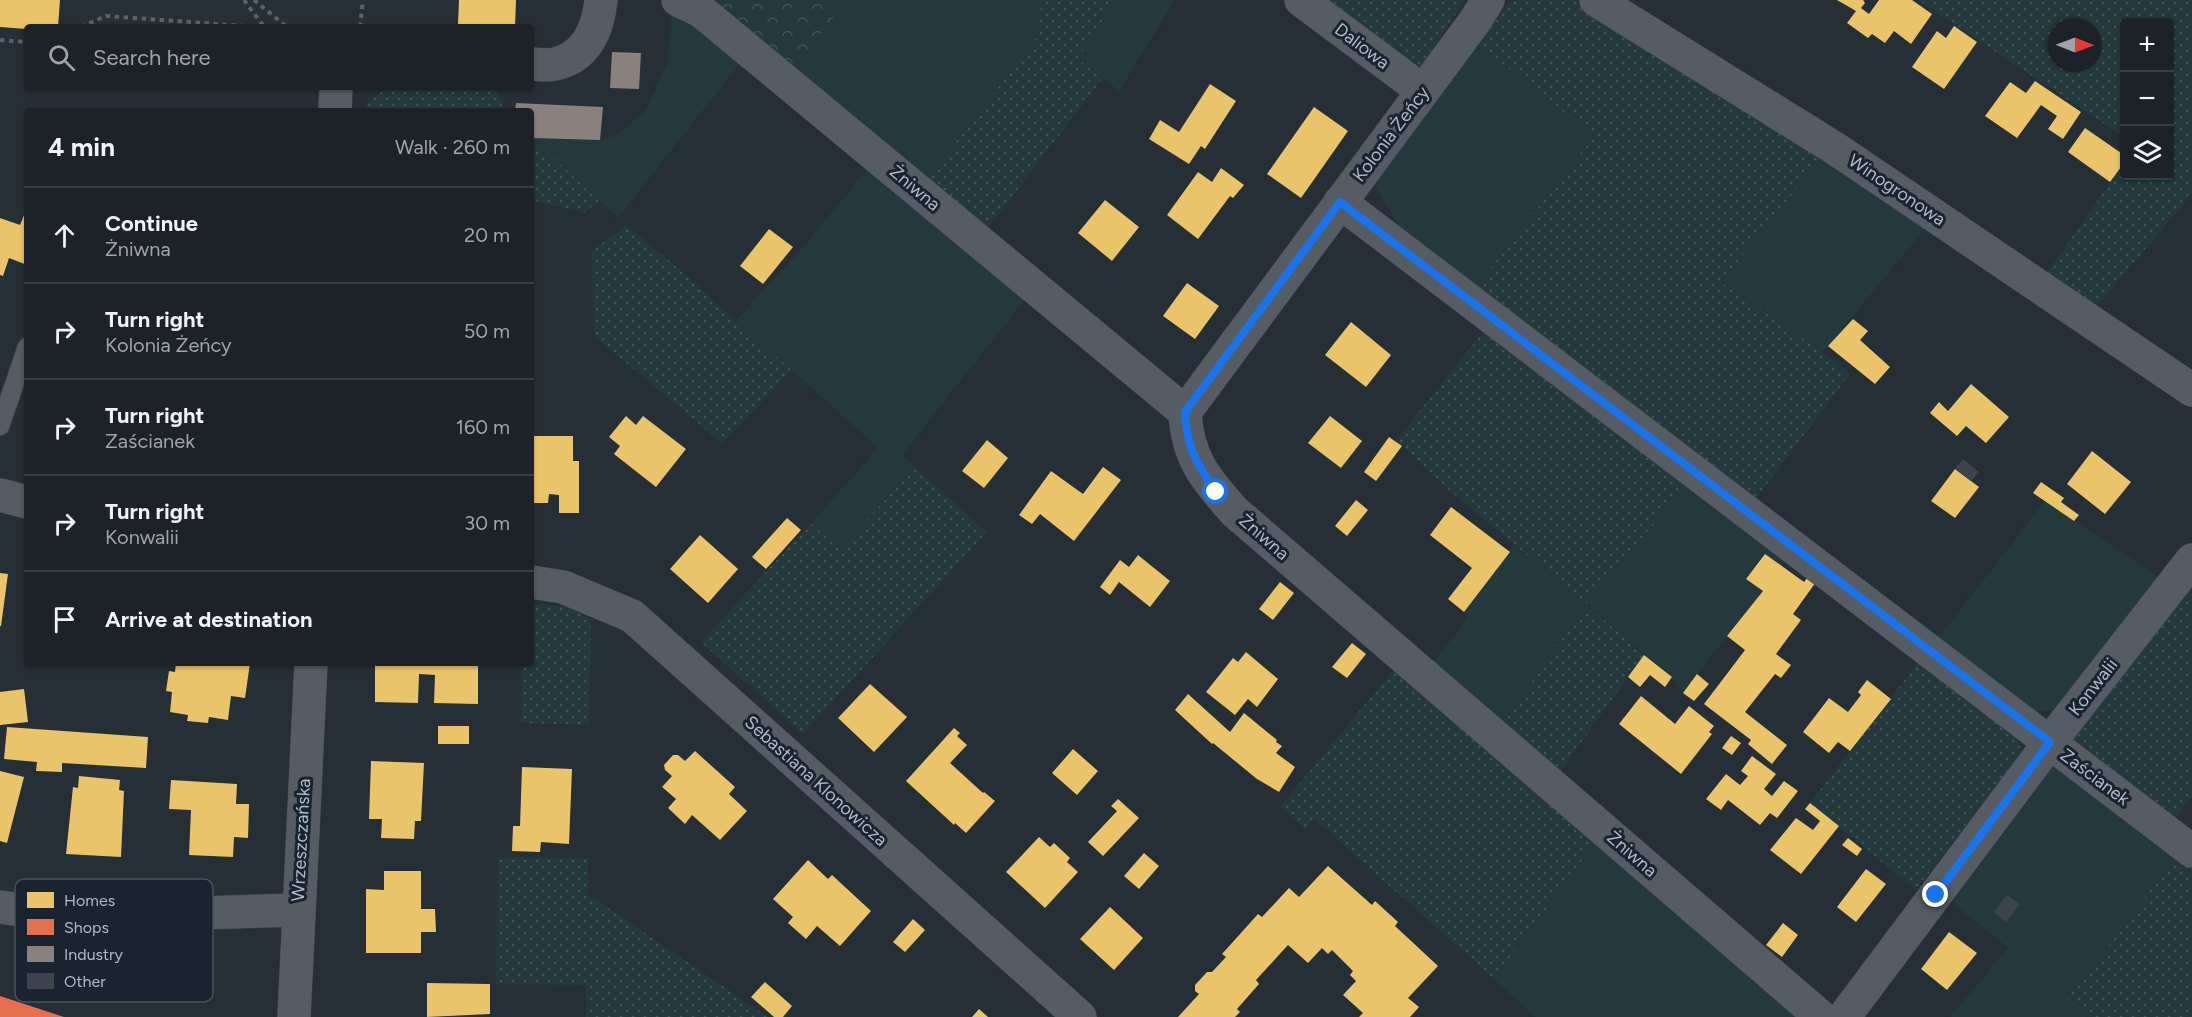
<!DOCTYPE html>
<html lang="en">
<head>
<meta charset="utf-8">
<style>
	:root { --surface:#1c2228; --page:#292f34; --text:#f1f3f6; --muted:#a0a4a8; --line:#3a3f45 }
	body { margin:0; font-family:Figtree,sans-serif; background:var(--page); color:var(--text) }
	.controls { position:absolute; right:18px; top:18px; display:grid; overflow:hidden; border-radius:6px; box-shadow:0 2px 4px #0004 }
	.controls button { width:54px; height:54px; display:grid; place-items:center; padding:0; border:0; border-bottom:2px solid var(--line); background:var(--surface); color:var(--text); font:30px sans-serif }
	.compass { position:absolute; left:2048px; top:18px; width:54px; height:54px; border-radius:50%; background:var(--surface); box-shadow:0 2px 4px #0004; rotate:91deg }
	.stop { position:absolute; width:18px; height:18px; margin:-14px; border:4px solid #1a73e8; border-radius:50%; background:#fff }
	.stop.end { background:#1a73e8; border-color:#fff; box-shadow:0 2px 6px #0008 }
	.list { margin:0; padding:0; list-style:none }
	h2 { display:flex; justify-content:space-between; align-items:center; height:78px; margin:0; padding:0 24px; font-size:26px }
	h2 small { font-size:20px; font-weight:400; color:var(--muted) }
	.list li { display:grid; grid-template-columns:39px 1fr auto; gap:18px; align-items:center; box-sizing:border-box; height:96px; padding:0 24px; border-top:2px solid var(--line) }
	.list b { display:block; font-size:22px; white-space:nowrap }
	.list p { margin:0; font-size:20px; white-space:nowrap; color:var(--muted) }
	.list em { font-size:20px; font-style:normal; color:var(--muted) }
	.icon { flex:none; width:33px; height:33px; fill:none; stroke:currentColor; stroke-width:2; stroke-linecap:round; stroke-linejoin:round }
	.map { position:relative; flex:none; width:2192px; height:1017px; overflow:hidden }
	.search { position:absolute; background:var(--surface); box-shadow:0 2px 4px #0004; left:24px; top:24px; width:510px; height:66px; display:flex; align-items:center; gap:15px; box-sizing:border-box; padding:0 21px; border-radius:6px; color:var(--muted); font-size:22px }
	.panel { position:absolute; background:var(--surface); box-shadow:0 2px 4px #0004; left:24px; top:108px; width:510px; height:558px; border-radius:6px }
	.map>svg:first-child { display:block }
	.grass { fill:url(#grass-dots); fill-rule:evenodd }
	.forest { fill:url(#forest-crowns) }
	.garden { fill:#23393c }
	.homes { fill:#e9c46a }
	.shops { fill:#e76f51 }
	.industry { fill:#8a817c }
	.building { fill:#3e444c }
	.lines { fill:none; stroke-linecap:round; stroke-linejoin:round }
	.service-casing { stroke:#43484e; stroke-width:20 }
	.minor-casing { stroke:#43484e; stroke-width:34 }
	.path { stroke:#5a6167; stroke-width:4; stroke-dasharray:4.5 4.5; stroke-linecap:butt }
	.service { stroke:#565c64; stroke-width:18 }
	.minor { stroke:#565c64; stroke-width:33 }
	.route { stroke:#1a73e8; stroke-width:8 }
	.labels { text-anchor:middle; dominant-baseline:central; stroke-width:6; stroke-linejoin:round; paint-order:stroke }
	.street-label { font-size:18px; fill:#afbac8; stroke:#1a2431 }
	.key { fill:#1a2431; stroke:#47515e; stroke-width:1.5 }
	.key-label { font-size:16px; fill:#afbac8 }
</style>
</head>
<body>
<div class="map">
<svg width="2192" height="1017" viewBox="0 0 2192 1017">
	<defs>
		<pattern id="grass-dots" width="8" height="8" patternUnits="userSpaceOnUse" patternTransform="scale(1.5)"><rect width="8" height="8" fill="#23393c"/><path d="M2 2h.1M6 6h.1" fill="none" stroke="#405457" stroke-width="1.8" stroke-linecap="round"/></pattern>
		<pattern id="forest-crowns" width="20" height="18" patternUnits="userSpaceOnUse" patternTransform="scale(1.5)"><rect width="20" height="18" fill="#23393c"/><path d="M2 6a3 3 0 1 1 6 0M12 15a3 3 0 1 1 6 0" fill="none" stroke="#405457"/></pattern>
	</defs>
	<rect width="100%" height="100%" fill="#262e36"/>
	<g class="grass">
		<polygon points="1047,0 1116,0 1078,59 1103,78 985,232 925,182 1041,31 1031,22"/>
		<polygon points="1319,0 1465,0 1419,69"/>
		<polygon points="1515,0 1579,0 1821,159 1721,282 1823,352 1850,374 1751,505 1472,291 1594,136 1477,44 1510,3"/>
		<path d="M1918,0H2192V194L2094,310L2044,277L2124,163V176H2170V22H2124V137ZM2057,27H2093V63H2057Z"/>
		<polygon points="386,87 498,90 504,111 367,111 367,104"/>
		<polygon points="531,137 600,200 584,213 531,200"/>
		<polygon points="626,225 674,265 792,370 722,443 594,336 592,251"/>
		<polygon points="1484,331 1686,487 1586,604 1644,655 1557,776 1501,726 1586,604 1450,491 1396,440"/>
		<polygon points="915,467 987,532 803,734 701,642 811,523 840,549"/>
		<polygon points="2192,575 2192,797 2173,822 2073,748 2068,734"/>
		<polygon points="531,603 567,607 591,619 589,725 521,723 522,663 531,663"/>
		<polygon points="1919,661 2015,733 2022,752 1916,890 1810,803"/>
		<polygon points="1395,668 1596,842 1494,979 1314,819 1305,829 1280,807"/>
		<polygon points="2176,856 2192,868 2192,1017 2088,1017 2068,1000 2065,994 2076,989"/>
		<polygon points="498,857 588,858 588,894 768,1017 586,1017 586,985 496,984"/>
	</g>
	<polygon class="forest" points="710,0 848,0 792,70"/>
	<g class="garden">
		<polygon points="848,0 1047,0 1031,22 1041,31 925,182 792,70"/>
		<polygon points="1116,0 1175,0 1119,91 1078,59"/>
		<polygon points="672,11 689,17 741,62 618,218 532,138 600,140 617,135 645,111 667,64"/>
		<polygon points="1477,44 1594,136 1472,291 1398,225 1371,179"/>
		<polygon points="1821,159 1926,228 1823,352 1721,282"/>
		<polygon points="868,168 1026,298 902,455 915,467 840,549 811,523 878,448 736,320 799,252"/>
		<polygon points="1686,487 1786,561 1683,693 1672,677 1586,604 1501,726 1431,666 1467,618 1464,612 1514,545 1586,604"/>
		<polygon points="2045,501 2158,577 2054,711 2031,711 1935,642"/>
		<polygon points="2060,767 2176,856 2076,989 2065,994 2068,1000 2088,1017 1950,1017 2008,948 1944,896 2042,768"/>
		<polygon points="1596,842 1802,1017 1535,1017 1494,979"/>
	</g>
	<g class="homes">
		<polygon points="0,0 60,0 58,27 27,27 27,29 0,27"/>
		<polygon points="459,0 516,0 515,27 458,24"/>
		<polygon points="1837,0 1863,0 1865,3 1861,8 1869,14 1879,0 1912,0 1932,14 1911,44 1894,31 1885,43 1872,34 1868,38 1847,23 1856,11"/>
		<polygon points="1954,26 1977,42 1944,89 1912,67 1937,31 1946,38"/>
		<polygon points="2035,81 2081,112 2063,139 2048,129 2057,116 2041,105 2017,138 1985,116 2010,82 2026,93"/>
		<polygon points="1210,84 1236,101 1205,149 1201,146 1189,164 1149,139 1160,120 1179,132"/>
		<polygon points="1314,107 1348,131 1301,198 1267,174"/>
		<polygon points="2085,128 2124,155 2124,163 2110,182 2068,152"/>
		<polygon points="1221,168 1244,185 1233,198 1230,196 1198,239 1167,215 1198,172 1212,182"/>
		<polygon points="1105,200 1139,227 1112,261 1078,233"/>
		<polygon points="27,208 27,265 9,258 3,276 0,275 0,218 20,225"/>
		<polygon points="769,229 793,247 763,284 740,266"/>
		<polygon points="1187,283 1219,306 1195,339 1163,316"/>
		<polygon points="1853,319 1868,331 1860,340 1890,367 1875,384 1828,346"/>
		<polygon points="1351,322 1391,355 1366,387 1325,355"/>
		<polygon points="1971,384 2009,417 1986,443 1966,426 1957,436 1930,413 1939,402 1948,411"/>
		<polygon points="626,416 636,425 643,416 686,449 656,487 614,454 620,446 609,437"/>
		<polygon points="1330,416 1362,441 1341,468 1308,443"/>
		<polygon points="531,436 573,436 573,461 579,461 579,513 559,513 559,495 549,494 548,503 531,503"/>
		<polygon points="1389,437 1402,446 1376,481 1364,472"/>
		<polygon points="987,440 1008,458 984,488 962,471"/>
		<polygon points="2092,451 2131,482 2105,514 2067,484"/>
		<polygon points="1103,467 1121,480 1074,541 1040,514 1032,524 1019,515 1051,471 1083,494"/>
		<polygon points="1955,469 1979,487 1955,518 1931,501"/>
		<polygon points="2041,482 2064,498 2061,502 2079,515 2074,521 2033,493"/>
		<polygon points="1356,500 1368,510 1347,536 1335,526"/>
		<polygon points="1451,507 1510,552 1464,612 1448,599 1472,568 1430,535"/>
		<polygon points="787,518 801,530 766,569 752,557"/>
		<polygon points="700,535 738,569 708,603 670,569"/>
		<polygon points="1765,554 1804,582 1808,577 1816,582 1793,614 1801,620 1776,654 1791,665 1781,678 1775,674 1745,712 1787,745 1772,764 1748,744 1751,740 1704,704 1745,650 1727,636 1763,591 1746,579"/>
		<polygon points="1138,555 1170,581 1150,607 1119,582 1110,595 1100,587 1120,560 1129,567"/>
		<polygon points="0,573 8,574 1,626 0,626"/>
		<polygon points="1280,582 1294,593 1273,620 1259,609"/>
		<polygon points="1352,643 1366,654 1347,678 1332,667"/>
		<polygon points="1246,652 1278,679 1257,707 1248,699 1235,715 1206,692 1233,658 1238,662"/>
		<polygon points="1644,655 1672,677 1665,687 1650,675 1640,687 1628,677"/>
		<polygon points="176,663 250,663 245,698 231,696 228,720 209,717 208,723 187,721 188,715 170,712 172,692 166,691 169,671 175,672"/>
		<polygon points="375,663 478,663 478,704 434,703 435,675 419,674 418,703 375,702"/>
		<polygon points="1697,674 1709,684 1694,701 1683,693"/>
		<polygon points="1867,680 1891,699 1850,751 1838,742 1829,753 1803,732 1829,698 1848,712 1861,695 1858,692"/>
		<polygon points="870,684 907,717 874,752 838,718"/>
		<polygon points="24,689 28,722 0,725 0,692"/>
		<polygon points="1188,694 1230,732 1244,713 1277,740 1276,742 1282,746 1276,753 1295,767 1279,792 1257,779 1213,743 1212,744 1175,710"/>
		<polygon points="1641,696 1675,724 1689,706 1714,726 1709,732 1712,734 1681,774 1619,724"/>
		<rect x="438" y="726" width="31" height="18"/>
		<polygon points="7,727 148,737 146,768 62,763 62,772 36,771 37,762 4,759"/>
		<polygon points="954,728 960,733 957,736 967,745 950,763 983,793 984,792 995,801 966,833 955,823 954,825 906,781"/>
		<polygon points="1731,736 1741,743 1732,755 1722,748"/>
		<polygon points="1073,749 1098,771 1077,795 1052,773"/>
		<polygon points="695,751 735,787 729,794 747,811 720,840 692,815 685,824 668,808 676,799 662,787 672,776 665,770 664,765 673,755 678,755 685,761"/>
		<polygon points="1752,756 1776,774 1764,789 1772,796 1784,781 1798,791 1777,818 1770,813 1760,825 1728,800 1721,810 1706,799 1726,774 1740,785 1748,776 1741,771"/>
		<polygon points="371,761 424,763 421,821 415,821 414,839 381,838 382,819 369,819"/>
		<polygon points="522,767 572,769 569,844 541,842 540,852 512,851 513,826 520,826"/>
		<polygon points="0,771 24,777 7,843 0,841"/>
		<polygon points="79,776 120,780 119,790 124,791 121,857 66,854 73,787 78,788"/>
		<polygon points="171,780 237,784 236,804 249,804 248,838 234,837 233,857 189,855 191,810 169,809"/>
		<polygon points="1118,799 1139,818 1103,856 1088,842 1117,811 1111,806"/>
		<polygon points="1810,803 1839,826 1801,874 1770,850 1796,818 1813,830 1820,821 1805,809"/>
		<polygon points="1039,837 1050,847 1054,843 1070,858 1067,862 1078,872 1045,908 1006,872"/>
		<polygon points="1848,838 1862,849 1857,856 1842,845"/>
		<polygon points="1144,853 1159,866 1139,889 1124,876"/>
		<polygon points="808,860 828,879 832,875 871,911 840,946 817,926 806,939 788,923 793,917 773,899"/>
		<polygon points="1328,866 1372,905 1375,901 1398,922 1395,926 1438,966 1408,998 1419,1007 1410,1017 1359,1017 1363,1013 1343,995 1356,981 1350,975 1353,971 1332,950 1328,954 1322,948 1308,963 1288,945 1256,980 1259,984 1237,1009 1240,1012 1235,1017 1178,1017 1199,994 1195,991 1195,985 1207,972 1212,972 1226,957 1222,954 1258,914 1262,917 1289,888 1299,897"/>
		<polygon points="1866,869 1886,884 1856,922 1837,907"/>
		<polygon points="384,871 421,871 421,909 435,909 436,932 421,932 421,953 366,953 366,889 384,890"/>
		<polygon points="1110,907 1143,938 1114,970 1080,939"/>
		<polygon points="913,919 925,930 905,952 893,942"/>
		<polygon points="1783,923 1798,935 1782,957 1766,945"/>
		<polygon points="1949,932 1977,953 1947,990 1921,969"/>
		<polygon points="765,982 792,1006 783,1017 774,1017 751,997"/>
		<polygon points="427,983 490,984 490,1014 427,1017"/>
		<polygon points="979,1009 988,1017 972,1017"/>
	</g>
	<polygon class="shops" points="0,996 64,1017 0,1017"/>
	<g class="industry">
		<polygon points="612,52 641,53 639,89 610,88"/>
		<polygon points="516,103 603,107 600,140 532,138 531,111 515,111"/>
	</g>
	<g class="building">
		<polygon points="1963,459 1979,472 1971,481 1955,469"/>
		<polygon points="2007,895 2020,904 2006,922 1994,912"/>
	</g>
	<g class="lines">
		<defs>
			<polyline id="service" points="0,426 27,347"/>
			<g id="minor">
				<path d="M678,0L701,11L1185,412C1187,457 1205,479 1235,512L1821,1017"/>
				<polyline points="1301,0 1423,91"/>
				<polyline points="1596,0 1836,149 2192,390"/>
				<path d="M531,64C539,64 547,66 555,64C587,57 598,29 601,0"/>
				<polyline points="335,111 336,87"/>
				<polyline points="1340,202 2192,851"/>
				<polyline points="1185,412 1475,21 1488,0"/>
				<polyline points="0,495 27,502"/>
				<polyline points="531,582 563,587 632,616 1080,1017"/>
				<polyline points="0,907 75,917 297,910"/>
				<polyline points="294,1017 311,663"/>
				<polyline points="1844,1017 2050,742 2192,560"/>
			</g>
		</defs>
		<use href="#service" class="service-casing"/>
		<use href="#minor" class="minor-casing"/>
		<g class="path">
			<polyline points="244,0 261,23 267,27"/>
			<polyline points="254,0 287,27"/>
			<polyline points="81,27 106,16 260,27"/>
			<polyline points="360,27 363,0"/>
			<polyline points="0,40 27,42"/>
		</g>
		<use href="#service" class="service"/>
		<use href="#minor" class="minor"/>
	</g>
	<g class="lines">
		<path class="route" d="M1216,492C1196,462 1187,449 1185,412L1340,202L2050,742L1936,895"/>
	</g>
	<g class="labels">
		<g class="street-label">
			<text transform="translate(1362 46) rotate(37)">Daliowa</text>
			<text transform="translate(1391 134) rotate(-53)">Kolonia Żeńcy</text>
			<text transform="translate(915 188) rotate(40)">Żniwna</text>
			<text transform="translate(1897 190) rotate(34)">Winogronowa</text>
			<text transform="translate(1264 537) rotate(41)">Żniwna</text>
			<text transform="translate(2093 687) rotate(-52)">Konwalii</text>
			<text transform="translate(2095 777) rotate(37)">Zaścianek</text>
			<text transform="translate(816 781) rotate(42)">Sebastiana Klonowicza</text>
			<text transform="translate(301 840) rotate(-87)">Wrzeszczańska</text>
			<text transform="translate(1632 854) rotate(41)">Żniwna</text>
		</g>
	</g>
	<rect x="15" y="879" width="198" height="123" rx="9" class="key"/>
	<rect x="27" y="892" width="27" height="16" fill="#e9c46a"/>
	<rect x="27" y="919" width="27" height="16" fill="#e76f51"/>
	<rect x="27" y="946" width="27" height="16" fill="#8a817c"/>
	<rect x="27" y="973" width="27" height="16" fill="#3e444c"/>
	<g class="key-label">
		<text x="64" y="906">Homes</text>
		<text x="64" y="933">Shops</text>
		<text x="64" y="960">Industry</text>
		<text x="64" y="987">Other</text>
	</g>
</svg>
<div class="controls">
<button>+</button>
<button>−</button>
<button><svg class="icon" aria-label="layers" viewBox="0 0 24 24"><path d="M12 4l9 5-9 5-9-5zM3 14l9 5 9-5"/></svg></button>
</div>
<svg class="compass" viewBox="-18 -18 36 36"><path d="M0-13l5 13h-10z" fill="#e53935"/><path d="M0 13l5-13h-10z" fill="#a0a4a8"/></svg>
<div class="stop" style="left:1216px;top:492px"></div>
<div class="stop end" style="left:1936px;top:895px"></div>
<div class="search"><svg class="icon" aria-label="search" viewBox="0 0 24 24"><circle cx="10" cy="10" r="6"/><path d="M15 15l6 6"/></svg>Search here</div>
<section class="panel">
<h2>4 min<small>Walk · 260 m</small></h2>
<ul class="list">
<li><svg class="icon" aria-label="ahead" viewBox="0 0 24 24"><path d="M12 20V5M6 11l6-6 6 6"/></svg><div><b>Continue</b><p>Żniwna</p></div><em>20 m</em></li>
<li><svg class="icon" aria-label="right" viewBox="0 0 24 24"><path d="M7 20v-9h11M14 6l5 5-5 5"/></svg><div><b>Turn right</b><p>Kolonia Żeńcy</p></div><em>50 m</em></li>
<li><svg class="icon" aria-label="right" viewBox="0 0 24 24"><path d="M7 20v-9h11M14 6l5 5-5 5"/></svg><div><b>Turn right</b><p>Zaścianek</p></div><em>160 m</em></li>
<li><svg class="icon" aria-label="right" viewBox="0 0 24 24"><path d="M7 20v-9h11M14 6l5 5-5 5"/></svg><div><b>Turn right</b><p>Konwalii</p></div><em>30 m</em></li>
<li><svg class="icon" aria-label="arrive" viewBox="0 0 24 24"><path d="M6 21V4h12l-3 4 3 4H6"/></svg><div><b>Arrive at destination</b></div></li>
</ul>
</section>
</div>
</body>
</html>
